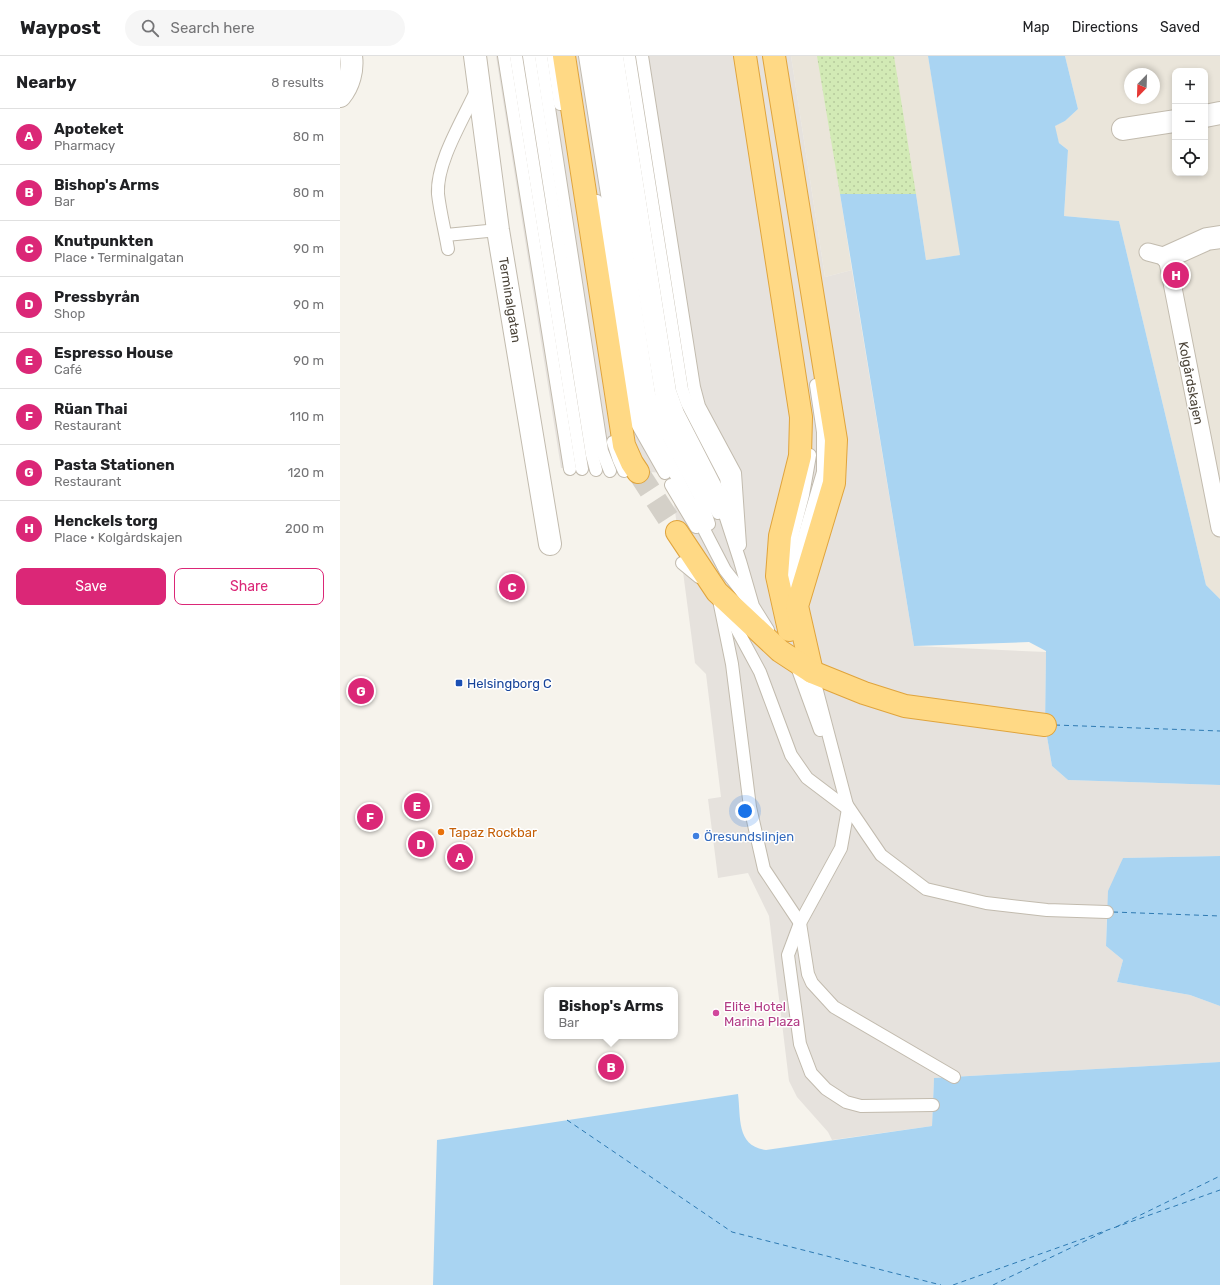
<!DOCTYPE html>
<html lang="en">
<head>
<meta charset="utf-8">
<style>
	:root { --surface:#fff; --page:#f6f6f6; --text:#202124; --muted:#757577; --line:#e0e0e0; --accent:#db2777 }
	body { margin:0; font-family:Rubik,sans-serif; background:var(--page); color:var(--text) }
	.controls { position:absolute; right:12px; top:12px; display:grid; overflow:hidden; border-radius:8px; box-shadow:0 2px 6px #0003 }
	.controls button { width:36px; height:36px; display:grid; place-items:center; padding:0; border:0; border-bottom:1px solid var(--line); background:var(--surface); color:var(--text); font:20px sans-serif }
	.compass { position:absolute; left:784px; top:12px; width:36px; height:36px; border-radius:50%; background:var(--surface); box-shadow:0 2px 6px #0003; rotate:203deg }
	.you { position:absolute; left:405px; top:755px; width:14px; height:14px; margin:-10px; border:3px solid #fff; border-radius:50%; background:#1a73e8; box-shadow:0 0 0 6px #1a73e833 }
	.badge { display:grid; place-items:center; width:26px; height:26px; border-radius:50%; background:var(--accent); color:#fff; font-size:13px; font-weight:700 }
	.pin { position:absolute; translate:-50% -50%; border:2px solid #fff; box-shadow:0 1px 4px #0006 }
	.popup { position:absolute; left:204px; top:931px; width:134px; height:52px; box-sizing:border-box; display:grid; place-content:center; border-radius:8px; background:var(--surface); filter:drop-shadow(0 1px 3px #0005); font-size:13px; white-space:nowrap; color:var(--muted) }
	.popup b { font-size:15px; color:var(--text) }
	.popup::after { content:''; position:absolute; left:50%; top:100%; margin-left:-8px; border:8px solid transparent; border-top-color:var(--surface) }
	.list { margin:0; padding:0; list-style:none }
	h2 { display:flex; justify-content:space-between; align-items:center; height:52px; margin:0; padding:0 16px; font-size:17px }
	h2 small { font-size:13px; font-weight:400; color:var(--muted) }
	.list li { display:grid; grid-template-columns:26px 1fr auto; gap:12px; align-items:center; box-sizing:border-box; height:56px; padding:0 16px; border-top:1px solid var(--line) }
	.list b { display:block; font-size:15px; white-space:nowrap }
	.list p { margin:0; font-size:13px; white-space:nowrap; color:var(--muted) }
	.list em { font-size:13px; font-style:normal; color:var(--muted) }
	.actions { display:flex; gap:8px; padding:12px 16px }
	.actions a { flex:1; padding:9px 0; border:1px solid var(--accent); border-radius:8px; text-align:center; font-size:14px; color:var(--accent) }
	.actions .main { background:var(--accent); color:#fff }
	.icon { flex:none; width:22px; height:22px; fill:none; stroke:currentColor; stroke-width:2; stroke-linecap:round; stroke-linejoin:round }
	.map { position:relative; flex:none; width:880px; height:1229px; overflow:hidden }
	header { display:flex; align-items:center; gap:24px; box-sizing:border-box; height:56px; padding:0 20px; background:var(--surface); border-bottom:1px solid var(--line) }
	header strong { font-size:19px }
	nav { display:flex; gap:22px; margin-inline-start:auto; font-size:14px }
	.search { width:280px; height:36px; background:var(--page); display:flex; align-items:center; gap:10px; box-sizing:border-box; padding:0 14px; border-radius:22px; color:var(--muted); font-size:15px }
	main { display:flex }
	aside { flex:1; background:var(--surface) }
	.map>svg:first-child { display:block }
	.residential { fill:#eae5da; fill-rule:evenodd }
	.industrial { fill:#e6e2dd }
	.park { fill:url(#park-dots) }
	.water { fill:#a9d4f2 }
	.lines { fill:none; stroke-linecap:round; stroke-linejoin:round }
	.ferry { stroke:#2e7ab2; stroke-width:1; stroke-dasharray:5 4; stroke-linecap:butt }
	.trunk-tunnel { stroke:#d4d0c8; stroke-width:22; stroke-dasharray:22 11; stroke-linecap:butt }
	.service-casing { stroke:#c2bbae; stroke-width:14 }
	.pedestrian-casing { stroke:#c2bbae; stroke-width:19 }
	.minor-casing { stroke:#c2bbae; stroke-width:24 }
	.trunk-casing { stroke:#e0a43c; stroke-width:24 }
	.service { stroke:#fff; stroke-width:12 }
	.pedestrian { stroke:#fff; stroke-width:17 }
	.minor { stroke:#fff; stroke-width:22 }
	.trunk { stroke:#ffd985; stroke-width:22 }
	.transit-dot { fill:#1a4fb4; stroke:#fff; stroke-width:1.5 }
	.food-dot { fill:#e8710a; stroke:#fff; stroke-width:1.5 }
	.shop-dot { fill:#3f7fe0; stroke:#fff; stroke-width:1.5 }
	.hotel-dot { fill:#d1479c; stroke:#fff; stroke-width:1.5 }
	.labels { text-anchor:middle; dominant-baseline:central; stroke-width:3; stroke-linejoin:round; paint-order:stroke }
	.street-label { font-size:13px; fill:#4b4439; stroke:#fff }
	.transit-label { font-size:13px; fill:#164399; stroke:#fff; text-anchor:start }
	.food-label { font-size:13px; fill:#c56008; stroke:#fff; text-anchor:start }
	.shop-label { font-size:13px; fill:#366cbe; stroke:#fff; text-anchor:start }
	.hotel-label { font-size:13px; fill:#b23c85; stroke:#fff; text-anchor:start }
</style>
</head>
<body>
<header>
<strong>Waypost</strong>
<div class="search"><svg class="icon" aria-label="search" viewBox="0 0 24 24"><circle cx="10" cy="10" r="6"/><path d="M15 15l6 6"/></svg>Search here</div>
<nav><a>Map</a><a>Directions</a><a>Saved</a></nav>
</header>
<main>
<aside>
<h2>Nearby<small>8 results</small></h2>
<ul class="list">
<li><span class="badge">A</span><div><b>Apoteket</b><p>Pharmacy</p></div><em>80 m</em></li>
<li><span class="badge">B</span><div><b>Bishop's Arms</b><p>Bar</p></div><em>80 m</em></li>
<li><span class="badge">C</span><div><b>Knutpunkten</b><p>Place · Terminalgatan</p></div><em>90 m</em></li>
<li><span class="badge">D</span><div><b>Pressbyrån</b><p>Shop</p></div><em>90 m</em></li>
<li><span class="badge">E</span><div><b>Espresso House</b><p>Café</p></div><em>90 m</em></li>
<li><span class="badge">F</span><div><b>Rüan Thai</b><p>Restaurant</p></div><em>110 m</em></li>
<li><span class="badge">G</span><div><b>Pasta Stationen</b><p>Restaurant</p></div><em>120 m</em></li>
<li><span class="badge">H</span><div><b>Henckels torg</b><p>Place · Kolgårdskajen</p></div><em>200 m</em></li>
</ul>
<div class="actions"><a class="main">Save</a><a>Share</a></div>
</aside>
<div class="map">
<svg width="880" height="1229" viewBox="0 0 880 1229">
	<defs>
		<pattern id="park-dots" width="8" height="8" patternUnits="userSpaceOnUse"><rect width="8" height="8" fill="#d2eab5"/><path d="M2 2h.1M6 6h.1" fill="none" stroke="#b6ca9c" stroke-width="1.8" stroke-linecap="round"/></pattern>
	</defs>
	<rect width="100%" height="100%" fill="#f6f3ec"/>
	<g class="residential">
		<polygon points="451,0 588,0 621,199 586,204 576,138 500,138 512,214 485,221"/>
		<path d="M725,0H880V543L866,529L779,165L724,160L728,94L719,87L714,70L725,65L738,53ZM835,15H865V117H835ZM790,18H814V42H790Z"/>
	</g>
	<polygon class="industrial" points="156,0 451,0 485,221 512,214 574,590 706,596 705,669 712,710 728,724 880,729 880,800 783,802 767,856 766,890 783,904 777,926 850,939 880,950 880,1006 594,1022 592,1070 492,1084 488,1076 457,1041 449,1025 429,860 408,817 378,822 368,743 381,741 366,618 355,607 330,417 221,412"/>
	<polygon class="park" points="477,0 554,0 576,138 500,138"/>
	<g class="water">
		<polygon points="588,0 725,0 738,53 725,65 715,70 719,87 728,94 724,160 779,165 866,529 880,543 880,729 728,724 712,710 705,669 706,595 689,586 574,590 500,138 576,138 586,204 620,199"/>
		<polygon points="880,800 880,950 850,939 777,926 783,904 766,890 768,835 783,802"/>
		<path d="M880,1006V1229H93L97,1084L398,1038C401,1062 396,1090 426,1094L592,1070L594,1022Z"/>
	</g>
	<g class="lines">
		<g class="ferry">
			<polyline points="715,669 880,675"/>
			<polyline points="773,856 880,860"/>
			<polyline points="227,1064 392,1176 601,1229"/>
			<polyline points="776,1171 880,1120"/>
			<polyline points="613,1229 880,1134"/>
			<polyline points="653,1229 764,1176"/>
		</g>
		<polyline class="trunk-tunnel" points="298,416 337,476"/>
		<defs>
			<g id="service">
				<polyline points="164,0 230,413"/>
				<polyline points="176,0 242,413"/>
				<polyline points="189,0 252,399 256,414"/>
				<polyline points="201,0 262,395 270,415"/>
				<polyline points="213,0 220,48"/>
				<polyline points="245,0 299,339 304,358 385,514 410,546"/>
				<polyline points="256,0 309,337 314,354 360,441 369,468"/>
				<polyline points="266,0 323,349 378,457"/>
				<polyline points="277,0 330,335 338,357 376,431 400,505 413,550 428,574"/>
				<polyline points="289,0 342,333 347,347 386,422 393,462"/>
				<polyline points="302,0 354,331 359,350 395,417 400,489"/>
				<polyline points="257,145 289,341 296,366 325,417"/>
				<polyline points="106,179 158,174"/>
				<path d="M108,193C105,175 100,156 98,138C96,106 124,62 137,33"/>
				<polyline points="273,386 279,404 284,415"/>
				<polyline points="331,429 356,471"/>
				<polyline points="342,507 359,521"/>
				<polyline points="451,514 450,489 463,439 470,399"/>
				<polyline points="378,539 392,608 410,751 424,813 460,867 468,918 472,927 494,951 614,1021"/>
				<polyline points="456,543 451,525 483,416 483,376 476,329"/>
				<polyline points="386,553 420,616 451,699 467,722 508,753"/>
				<polyline points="456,608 480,674"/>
				<polyline points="472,616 508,753 501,792 460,867 448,899 460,988 471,1017 486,1033 506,1046 521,1050 593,1049"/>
				<polyline points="507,749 541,799 586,833 646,847 707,854 767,856"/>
			</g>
			<polyline id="pedestrian" points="808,196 827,201 880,472"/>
			<g id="minor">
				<polyline points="135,0 158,174 210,488"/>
				<path d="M0,40C9,29 13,14 11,0"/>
				<polyline points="865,60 880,57"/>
				<polyline points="783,73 835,65"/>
				<polyline points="827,201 867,183 880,181"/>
			</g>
			<g id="trunk">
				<polyline points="224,0 284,389 292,407 298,416"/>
				<polyline points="405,0 461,361 460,400 440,480 437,520 449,574"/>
				<polyline points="434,0 496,384 494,427 457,550 472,616"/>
				<polyline points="337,476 377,536 440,595 472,616 524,637 565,650 705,669"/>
			</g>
		</defs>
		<use href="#service" class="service-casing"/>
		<use href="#pedestrian" class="pedestrian-casing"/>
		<use href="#minor" class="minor-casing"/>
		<use href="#trunk" class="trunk-casing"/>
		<use href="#service" class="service"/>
		<use href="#pedestrian" class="pedestrian"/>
		<use href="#minor" class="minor"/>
		<use href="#trunk" class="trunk"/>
	</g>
	<rect class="transit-dot" x="115" y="623" width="8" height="8" rx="2"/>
	<circle class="food-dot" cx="101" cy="776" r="4"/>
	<circle class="shop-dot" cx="356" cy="780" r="4"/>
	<circle class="hotel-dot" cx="376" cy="957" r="4"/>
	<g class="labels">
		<g class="street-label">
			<text transform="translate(170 244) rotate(81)">Terminalgatan</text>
			<text transform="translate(851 327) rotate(79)">Kolgårdskajen</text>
		</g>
		<g class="transit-label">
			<text x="127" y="627">Helsingborg C</text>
		</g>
		<g class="food-label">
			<text x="109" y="776">Tapaz Rockbar</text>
		</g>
		<g class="shop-label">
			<text x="364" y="780">Öresundslinjen</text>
		</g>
		<g class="hotel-label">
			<text x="384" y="950">Elite Hotel<tspan x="384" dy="15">Marina Plaza</tspan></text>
		</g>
	</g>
</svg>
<div class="controls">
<button>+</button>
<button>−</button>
<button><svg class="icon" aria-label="locate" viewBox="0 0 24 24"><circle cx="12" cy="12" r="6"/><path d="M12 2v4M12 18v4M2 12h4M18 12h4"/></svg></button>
</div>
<svg class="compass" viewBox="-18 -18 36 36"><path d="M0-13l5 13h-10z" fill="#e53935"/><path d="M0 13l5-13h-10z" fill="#757577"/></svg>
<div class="you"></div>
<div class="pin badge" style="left:120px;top:801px">A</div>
<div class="pin badge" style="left:271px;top:1011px">B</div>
<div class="popup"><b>Bishop's Arms</b>Bar</div>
<div class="pin badge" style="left:172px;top:531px">C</div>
<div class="pin badge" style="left:81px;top:788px">D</div>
<div class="pin badge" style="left:77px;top:750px">E</div>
<div class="pin badge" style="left:30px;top:761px">F</div>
<div class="pin badge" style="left:21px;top:635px">G</div>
<div class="pin badge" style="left:836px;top:219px">H</div>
</div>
</main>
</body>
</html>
